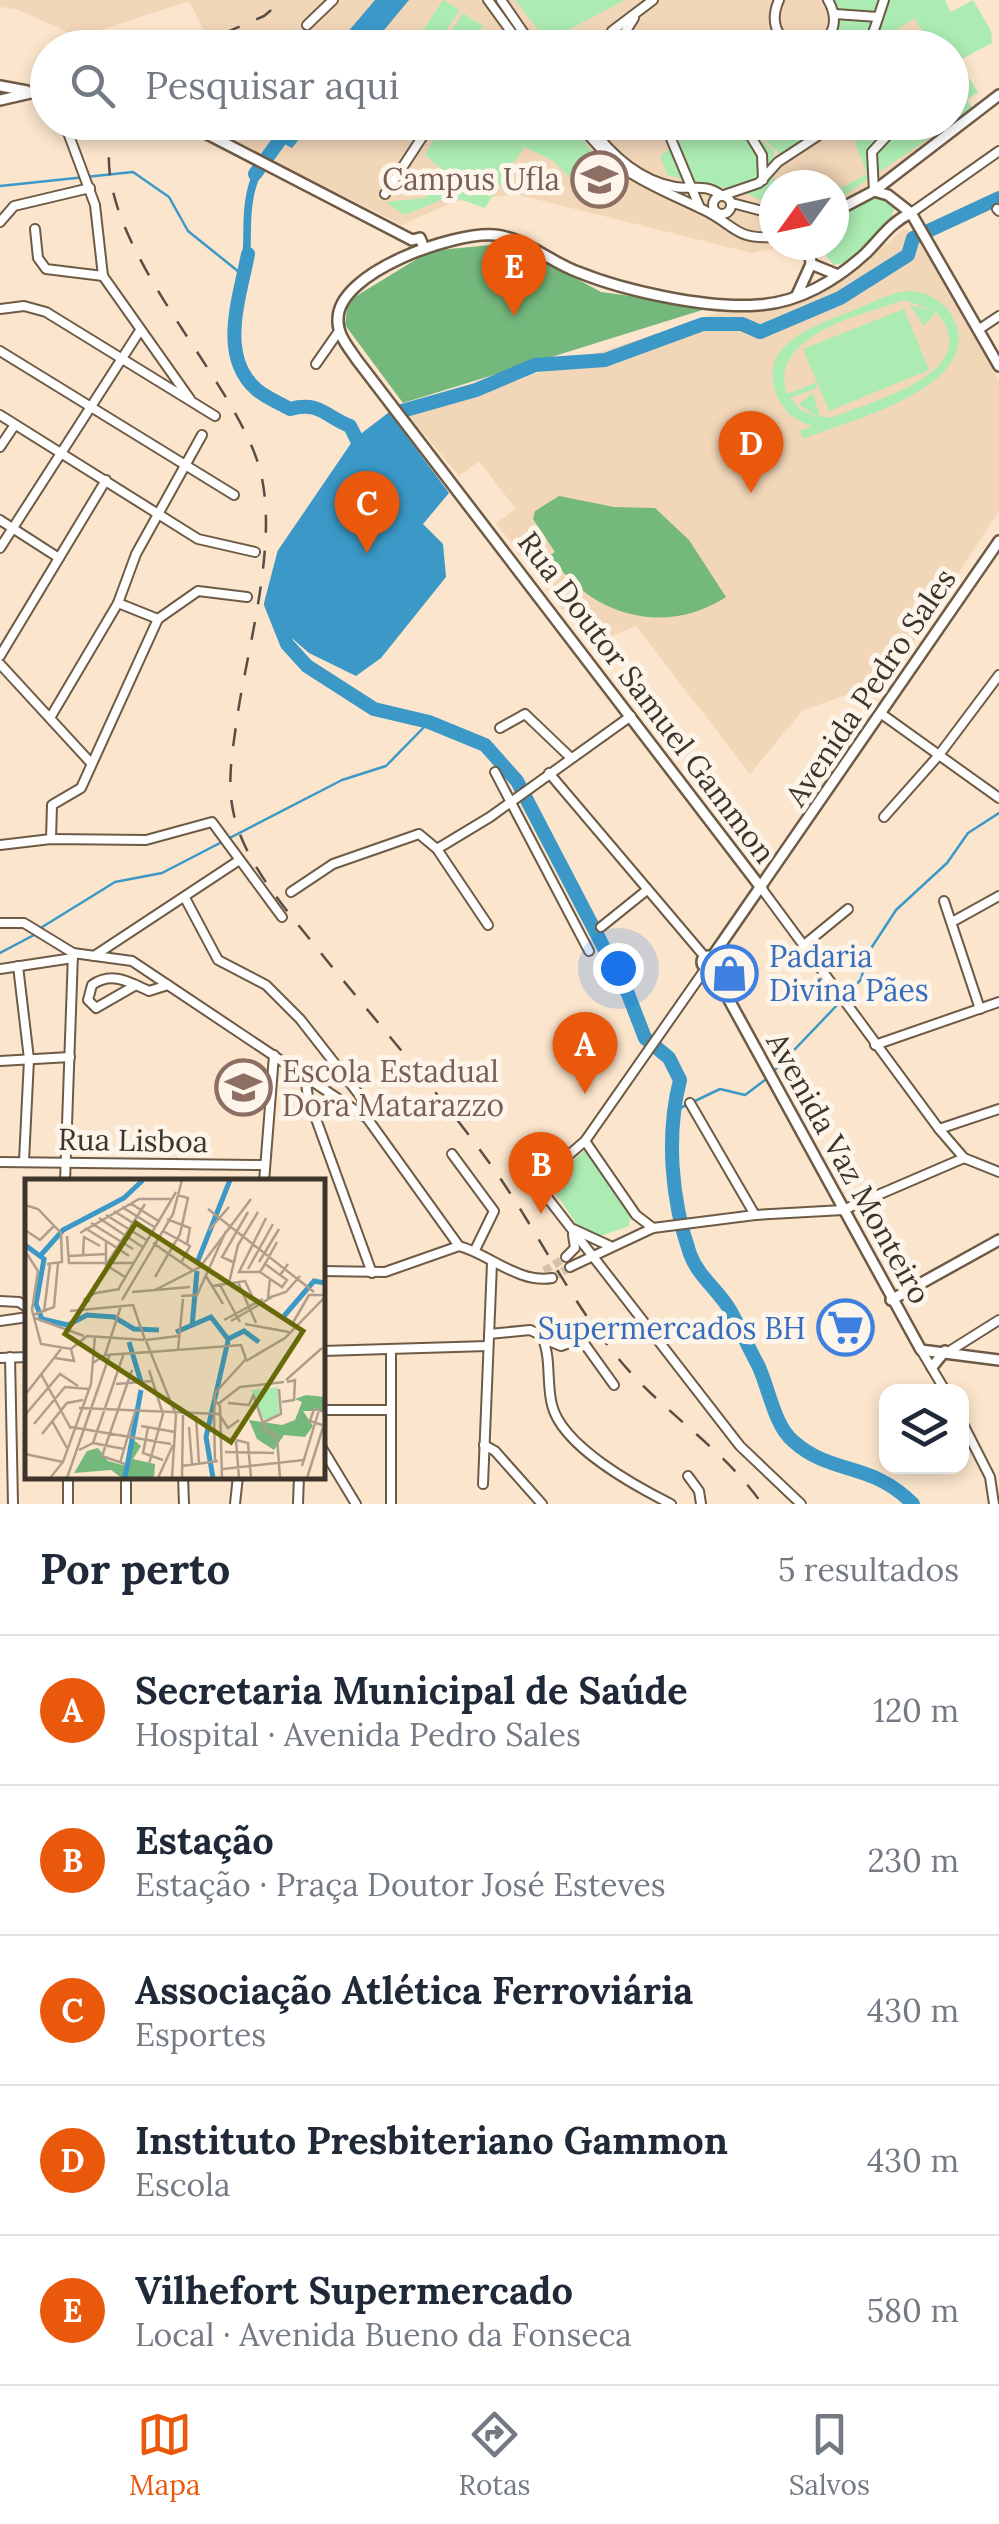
<!DOCTYPE html>
<html lang="pt">
<head>
<meta charset="utf-8">
<style>
	:root { --surface:#fff; --page:#f6f6f7; --text:#1f2937; --muted:#747a83; --line:#e0e1e3; --accent:#ea580c }
	body { margin:0; font-family:Lora,serif; background:var(--page); color:var(--text) }
	.controls { position:absolute; right:30px; bottom:30px; display:grid; overflow:hidden; border-radius:20px; box-shadow:0 5px 15px #0003 }
	.controls button { width:90px; height:90px; display:grid; place-items:center; padding:0; border:0; border-bottom:2px solid var(--line); background:var(--surface); color:var(--text); font:50px sans-serif }
	.compass { position:absolute; left:759px; top:170px; width:90px; height:90px; border-radius:50%; background:var(--surface); box-shadow:0 5px 15px #0003; rotate:237deg }
	.you { position:absolute; left:618px; top:968px; width:35px; height:35px; margin:-25px; border:8px solid #fff; border-radius:50%; background:#1a73e8; box-shadow:0 0 0 15px #1a73e833 }
	.badge { display:grid; place-items:center; width:65px; height:65px; border-radius:50%; background:var(--accent); color:#fff; font-size:32px; font-weight:700 }
	.pin { position:absolute; translate:-50% -82px; filter:drop-shadow(0 2px 5px #0008) }
	.pin::after { content:''; position:absolute; top:52px; width:35px; height:30px; background:inherit; clip-path:polygon(0 0,100% 0,50% 100%) }
	.list { margin:0; padding:0; list-style:none }
	h2 { display:flex; justify-content:space-between; align-items:center; height:130px; margin:0; padding:0 40px; font-size:42px }
	h2 small { font-size:32px; font-weight:400; color:var(--muted) }
	.list li { display:grid; grid-template-columns:65px 1fr auto; gap:30px; align-items:center; box-sizing:border-box; height:150px; padding:0 40px; border-top:2px solid var(--line) }
	.list b { display:block; font-size:38px; white-space:nowrap }
	.list p { margin:0; font-size:32px; white-space:nowrap; color:var(--muted) }
	.list em { font-size:32px; font-style:normal; color:var(--muted) }
	.icon { flex:none; width:55px; height:55px; fill:none; stroke:currentColor; stroke-width:2; stroke-linecap:round; stroke-linejoin:round }
	.map { position:relative; flex:none; width:999px; height:1504px; overflow:hidden }
	.search { position:absolute; background:var(--surface); box-shadow:0 5px 15px #0003; left:30px; right:30px; top:30px; height:110px; display:flex; align-items:center; gap:25px; box-sizing:border-box; padding:0 35px; border-radius:55px; color:var(--muted); font-size:38px }
	.sheet { height:880px; background:var(--surface) }
	nav { display:flex; justify-content:space-around; align-items:center; box-sizing:border-box; height:140px; border-top:2px solid var(--line); background:var(--surface); font-size:28px; color:var(--muted) }
	nav a { display:grid; justify-items:center; gap:5px }
	nav .on { color:var(--accent) }
	.map>svg:first-child { display:block }
	.built { fill:#f2d6b8 }
	.green { fill:#acebb2; fill-rule:evenodd }
	.forest { fill:#74b87c }
	.water { fill:#3b98c7 }
	.lines { fill:none; stroke-linecap:round; stroke-linejoin:round }
	.stream { stroke:#3b98c7; stroke-width:2.5 }
	.river { stroke:#3b98c7; stroke-width:14 }
	.minor-tunnel { stroke:#d5c2ac; stroke-width:8; stroke-dasharray:8 4; stroke-linecap:butt }
	.minor-casing { stroke:#6e5b46; stroke-width:12 }
	.major-casing { stroke:#6e5b46; stroke-width:14 }
	.minor { stroke:#fff; stroke-width:8 }
	.major { stroke:#fff; stroke-width:9 }
	.rail { stroke:#594e43; stroke-width:2.5; stroke-dasharray:18 18; stroke-linecap:butt }
	.labels { text-anchor:middle; dominant-baseline:central; stroke-width:10; stroke-linejoin:round; paint-order:stroke }
	.education-label { font-size:30px; fill:#785e54; stroke:#fdf4ea; text-anchor:end }
	.street-label { font-size:30px; fill:#3d342b; stroke:#fdf4ea }
	.shop-label { font-size:30px; fill:#366cbe; stroke:#fdf4ea; text-anchor:start }
	.inset-river { fill:none; stroke:#3b98c7; stroke-width:5 }
	.inset-road { fill:none; stroke:#af9e8c; stroke-width:2.5 }
	.view { fill:#676a09; fill-opacity:0.15; stroke:#676a09; stroke-width:5 }
	.inset-edge { fill:none; stroke:#3d342b; stroke-width:5 }
</style>
</head>
<body>
<div class="map">
<svg width="999" height="1504" viewBox="0 0 999 1504">
	<rect width="100%" height="100%" fill="#fbe5cc"/>
	<g class="built">
		<polygon points="0,0 934,0 941,47 193,48 207,36 189,1 79,37 16,9 0,7"/>
		<polygon points="952,116 953,126 834,218 834,185 774,185 774,245 792,245 752,253 515,194 453,202 402,225 198,123 952,122"/>
		<polygon points="903,229 919,233 999,380 999,511 872,705 854,692 802,711 750,774 636,626 590,645 496,523 516,509 479,461 459,476 409,416 724,311 757,310 807,295 854,273"/>
	</g>
	<g class="green">
		<polygon points="443,0 460,10 439,41 423,30"/>
		<polygon points="515,0 625,0 547,41"/>
		<polygon points="834,0 945,0 951,12 973,0 991,31 992,43 958,61 978,92 967,100 973,109 834,202 834,192 867,174 848,123 952,122 952,48 924,47 930,43 914,18 877,43 878,18 872,47 829,48 837,43 866,44 836,35 842,15 868,15 840,9"/>
		<polygon points="463,13 483,26 470,47 441,47"/>
		<polygon points="443,123 570,123 593,153 626,181 584,191 552,160 524,147 485,208 451,196 404,215 386,202 425,198 444,171 425,155"/>
		<polygon points="704,123 721,123 732,131 744,126 774,151 774,205 742,192 667,175 660,156"/>
		<polygon points="748,123 835,123 780,154"/>
		<path d="M877,194L895,201C896,225 858,263 834,265L817,245H834V217Z"/>
		<path d="M913,291C932,294 948,304 955,322C982,388 848,421 803,439L800,431L812,426C796,421 784,412 777,396C755,343 818,325 854,310C873,302 892,291 913,291ZM905,300L934,311L910,305L924,326L936,312C988,372 872,401 833,417H820L813,393L799,404L817,417L801,410L790,398L817,388L815,383L787,394C767,335 864,314 905,300Z"/>
		<polygon points="904,309 929,370 829,411 803,349"/>
		<polygon points="585,1150 631,1212 629,1226 598,1237 582,1232 548,1182"/>
	</g>
	<g class="forest">
		<polygon points="510,243 601,292 712,307 403,403 345,325 348,301 430,251"/>
		<path d="M559,496L614,507L655,508L689,540L726,597C665,637 590,616 550,555L555,552L533,519L535,511Z"/>
	</g>
	<g class="water">
		<polygon points="375,0 409,0 370,47 335,47"/>
		<polygon points="272,123 272,122 312,123 292,148 264,133"/>
		<path d="M257,163L265,167C244,202 255,238 248,276L241,270C247,230 237,204 257,163Z"/>
		<polygon points="397,423 449,493 423,524 443,544 446,577 381,658 356,676 309,653 286,633 276,603 285,563 358,452"/>
	</g>
	<g class="lines">
		<g class="stream">
			<polyline points="0,186 133,172 169,197 188,231 244,276"/>
			<polyline points="39,929 115,882 162,873 342,780 386,766 429,722"/>
			<polyline points="0,953 34,935"/>
			<polyline points="847,996 861,979 868,953 896,910 947,863 968,833 999,813"/>
			<polyline points="774,1071 841,1001"/>
			<polyline points="672,1112 720,1089 745,1095 769,1077"/>
		</g>
		<g class="river">
			<polyline points="255,174 293,122"/>
			<path d="M248,254C240,297 218,355 256,389C264,397 280,403 290,409C319,401 325,416 350,426L359,444L284,554L271,604L287,644L307,666L374,709L429,722L485,745L517,781L628,994L645,1038L669,1058L680,1080C666,1135 671,1199 690,1254C698,1276 718,1290 730,1310C740,1328 748,1347 758,1365C769,1388 774,1425 793,1441C832,1476 871,1461 913,1504"/>
			<polyline points="359,444 402,411 476,390 535,365 605,360 703,324 742,324 760,332 840,298 908,255 913,238 999,198"/>
		</g>
		<g class="minor-tunnel">
			<polyline points="544,1271 566,1257"/>
			<polyline points="552,1278 570,1267"/>
		</g>
		<defs>
			<g id="minor">
				<polyline points="488,0 523,48"/>
				<polyline points="501,0 534,48"/>
				<path d="M779,0C770,20 775,38 796,48"/>
				<polyline points="835,14 878,17"/>
				<polyline points="307,25 333,0"/>
				<polyline points="826,40 860,48"/>
				<polyline points="605,48 612,31 653,0"/>
				<polyline points="622,48 622,37 634,18"/>
				<polyline points="665,48 685,37 695,48"/>
				<polyline points="754,48 778,34"/>
				<path d="M813,48C835,39 839,19 828,0"/>
				<polyline points="868,48 884,0"/>
				<polyline points="64,122 95,205 103,276 190,399"/>
				<path d="M578,122C617,175 648,183 704,210C735,225 735,240 774,237"/>
				<path d="M587,122C609,153 637,180 675,187C693,190 705,183 721,195"/>
				<polyline points="597,122 601,138"/>
				<polyline points="664,122 700,208"/>
				<polyline points="742,122 762,155 763,180"/>
				<polyline points="874,191 872,152 900,122"/>
				<polyline points="385,194 432,122"/>
				<polyline points="724,195 759,183 778,162 839,122"/>
				<circle cx="722" cy="205" r="9"/>
				<polyline points="732,203 774,214"/>
				<polyline points="997,209 999,211"/>
				<polyline points="911,213 999,151"/>
				<polyline points="0,222 14,206 90,188"/>
				<polyline points="35,229 38,258 46,269 103,276"/>
				<polyline points="0,309 24,306 46,312 215,416"/>
				<polyline points="978,330 999,316"/>
				<polyline points="0,351 234,495"/>
				<polyline points="316,364 339,331"/>
				<polyline points="0,415 198,539 255,552"/>
				<polyline points="0,447 14,426"/>
				<polyline points="0,520 59,558"/>
				<polyline points="0,548 139,332"/>
				<polyline points="118,603 158,619"/>
				<polyline points="0,656 106,480"/>
				<polyline points="0,664 91,763"/>
				<polyline points="883,715 999,798"/>
				<polyline points="50,718 118,603 136,554 202,435"/>
				<polyline points="500,728 525,714 570,757"/>
				<polyline points="495,772 589,951"/>
				<polyline points="549,773 705,957"/>
				<polyline points="884,817 939,755 999,675"/>
				<polyline points="51,839 52,805 81,788 158,619 198,591 247,597"/>
				<polyline points="0,845 51,839 146,840 212,822 282,917"/>
				<polyline points="437,849 490,817 631,716"/>
				<polyline points="762,889 939,1129 964,1158 999,1172"/>
				<polyline points="291,892 333,864 419,834 437,849 488,925"/>
				<polyline points="185,898 218,960 266,985 300,1019 361,1097 367,1118 459,1246"/>
				<polyline points="944,901 980,1009"/>
				<polyline points="952,922 999,896"/>
				<polyline points="0,923 24,923 73,953 132,961 367,1118"/>
				<polyline points="601,927 647,890"/>
				<polyline points="804,945 848,909"/>
				<polyline points="94,956 238,861"/>
				<polyline points="18,966 29,1059 24,1161"/>
				<polyline points="706,968 585,1141 536,1183 740,1446 801,1504"/>
				<polyline points="0,969 73,958"/>
				<path d="M136,985L96,1008L88,1000L92,985C112,971 129,982 149,991L168,985"/>
				<polyline points="875,1045 999,1002"/>
				<polyline points="0,1061 70,1057"/>
				<polyline points="305,1077 308,1097 372,1273"/>
				<polyline points="690,1103 755,1215"/>
				<polyline points="939,1129 999,1109"/>
				<polyline points="585,1141 636,1215 653,1228"/>
				<polyline points="452,1154 494,1211 475,1250"/>
				<polyline points="0,1162 265,1165"/>
				<polyline points="65,1182 73,953"/>
				<polyline points="264,1182 274,1055"/>
				<polyline points="573,1229 610,1246"/>
				<polyline points="566,1257 575,1248 573,1235"/>
				<polyline points="570,1267 653,1228 755,1215 843,1210 964,1158"/>
				<path d="M322,1271L385,1272L459,1246C489,1254 519,1284 552,1278"/>
				<polyline points="0,1301 19,1302 28,1308"/>
				<polyline points="0,1321 28,1317"/>
				<path d="M489,1334L530,1330L541,1335C552,1356 546,1382 552,1405C562,1446 635,1486 671,1504"/>
				<polyline points="544,1339 561,1346 581,1339 614,1385"/>
				<polyline points="921,1350 946,1392"/>
				<polyline points="322,1351 488,1346"/>
				<polyline points="948,1352 999,1320"/>
				<polyline points="10,1357 13,1504"/>
				<polyline points="0,1358 28,1357"/>
				<polyline points="322,1410 391,1410"/>
				<polyline points="962,1422 990,1477 994,1504"/>
				<polyline points="484,1445 495,1451 542,1504"/>
				<polyline points="322,1448 356,1504"/>
				<polyline points="68,1476 68,1504"/>
				<polyline points="183,1476 184,1504"/>
				<polyline points="688,1476 699,1491 701,1504"/>
				<polyline points="483,1484 492,1263"/>
				<polyline points="126,1504 126,1476"/>
				<polyline points="235,1504 238,1476"/>
				<polyline points="298,1504 299,1476"/>
				<polyline points="391,1504 391,1349"/>
			</g>
			<g id="major">
				<polyline points="0,86 27,91"/>
				<polyline points="0,100 48,89"/>
				<polyline points="184,122 412,240 420,238 424,248"/>
				<polyline points="874,191 888,195 911,213 999,366"/>
				<polyline points="834,212 874,191 999,95"/>
				<polyline points="811,264 838,275"/>
				<polyline points="797,295 811,264 809,245"/>
				<path d="M762,889L357,360C349,348 337,335 338,319C338,272 455,231 495,235C525,238 550,262 578,272C625,291 707,309 758,305C798,303 837,280 866,253C881,238 891,222 911,213"/>
				<circle cx="708" cy="962" r="6"/>
				<polyline points="712,957 999,541"/>
				<polyline points="711,967 921,1350 999,1360"/>
				<polyline points="891,1300 999,1240"/>
				<polyline points="932,1367 945,1351"/>
			</g>
		</defs>
		<use href="#minor" class="minor-casing"/>
		<use href="#major" class="major-casing"/>
		<use href="#minor" class="minor"/>
		<use href="#major" class="major"/>
		<g class="rail">
			<polyline points="190,48 264,16 283,0"/>
			<path d="M115,122C77,226 226,364 258,463C281,535 248,644 237,718C233,750 226,782 234,815C246,867 292,916 324,957C380,1026 439,1093 491,1165C539,1232 575,1312 631,1373C672,1418 727,1453 762,1504"/>
		</g>
	</g>
	<defs>
		<symbol id="university-ring" viewBox="-11 -11 22 22"><circle r="9.5" fill="#fdf4ea" stroke="#8d6e63" stroke-width="1.5"/><path d="M0-5L7-2L0 1L-7-2ZM-4 1L0 2.5L4 1V4Q0 6-4 4Z" fill="#8d6e63"/></symbol>
		<symbol id="shop-ring" viewBox="-11 -11 22 22"><circle r="9.5" fill="#fdf4ea" stroke="#3f7fe0" stroke-width="1.5"/><path d="M-5-2.5h2.3a2.7 3.5 0 0 1 5.4 0H5L5.5 6h-11ZM-1.5-2.5h3a1.5 2.3 0 0 0-3 0Z" fill="#3f7fe0"/></symbol>
		<symbol id="school-ring" viewBox="-11 -11 22 22"><circle r="9.5" fill="#fdf4ea" stroke="#8d6e63" stroke-width="1.5"/><path d="M0-5L7-2L0 1L-7-2ZM-4 1L0 2.5L4 1V4Q0 6-4 4Z" fill="#8d6e63"/></symbol>
		<symbol id="supermarket-ring" viewBox="-11 -11 22 22"><circle r="9.5" fill="#fdf4ea" stroke="#3f7fe0" stroke-width="1.5"/><path d="M-6-5.5h2.5l.6 2H6L4.5 2H-2.5L-4.4-4H-6ZM-1.5 3.2a1.3 1.3 0 1 0 .1 0ZM3 3.2a1.3 1.3 0 1 0 .1 0Z" fill="#3f7fe0"/></symbol>
	</defs>
	<g fill-rule="evenodd">
		<use href="#university-ring" x="568" y="148" width="63" height="63"/>
		<use href="#shop-ring" x="698" y="942" width="63" height="63"/>
		<use href="#school-ring" x="212" y="1056" width="63" height="63"/>
		<use href="#supermarket-ring" x="814" y="1296" width="63" height="63"/>
	</g>
	<g class="labels">
		<g class="education-label">
			<text x="560" y="179">Campus Ufla</text>
			<text x="282" y="1071" text-anchor="start">Escola Estadual<tspan x="282" dy="34">Dora Matarazzo</tspan></text>
		</g>
		<g class="street-label">
			<text transform="translate(870 687) rotate(-56)">Avenida Pedro Sales</text>
			<text transform="translate(647 697) rotate(53)">Rua Doutor Samuel Gammon</text>
			<text transform="translate(133 1140) rotate(1)">Rua Lisboa</text>
			<text transform="translate(849 1168) rotate(61)">Avenida Vaz Monteiro</text>
		</g>
		<g class="shop-label">
			<text x="769" y="956">Padaria<tspan x="769" dy="34">Divina Pães</tspan></text>
			<text x="806" y="1328" text-anchor="end">Supermercados BH</text>
		</g>
	</g>
	<g transform="translate(25 1179)">
		<rect width="300" height="300" fill="#fbe5cc"/>
		<path d="M253,208L254,235L239,241L226,211Z" fill="#acebb2"/>
		<path d="M281,216L300,218V232H278L288,247L280,258L259,256L249,271L232,260L224,241L257,246L270,241L277,223L270,220ZM109,261L116,267L108,280L130,285L129,299H97L86,291L49,294L62,272L73,269L83,282L101,287Z" fill="#74b87c"/>
		<path class="inset-river" d="M0,66L19,80L11,125L17,140L43,146L62,136L89,138L109,150L134,151M15,77L38,51L99,19L118,1M172,84L205,1M259,137L289,102L300,104M167,148L172,92M151,153L186,138L203,160L219,152L234,163M104,163L116,203M100,299L116,211M188,299L181,258L203,162"/>
		<path class="inset-road" d="M105,24L135,43M0,26L13,30L36,54L37,83L22,85M97,28L131,49M183,30L289,113M89,32L127,56M81,36L123,62M74,39L119,69M142,40L165,49L162,65M66,44L108,70M60,49L92,69L83,83M0,51L15,61L30,46M184,51L204,28M138,52L165,67L156,84M55,54L114,20H148M42,57L44,84H109M81,62V86L100,98M252,63L240,85L255,96L263,85M128,64L167,91M0,72L13,92L7,131L16,165L46,170L62,157L120,161M58,76L59,58L75,67M44,77L81,75M104,77L92,69L120,25M234,83L254,50M210,84L197,78L223,33M240,85L235,93H214L241,39M223,90L248,45M235,93L257,108L262,101L255,96M181,97L198,125M130,98L155,55L163,19L153,16M245,99L243,119L261,113L275,97M213,103L231,144M204,104L213,66L233,33M195,106L215,143M187,107L220,102L230,123M94,109L151,13M128,112L175,88L226,20M107,113L165,108M156,117L172,116L201,52M97,121L148,35L157,1M65,122L60,120L71,114L95,110M45,132L108,126L120,161M19,133L25,85M8,136L29,128L33,84M10,139L59,157M199,141L238,120M206,142L247,118M220,145L264,153M266,147L284,116H300M121,161L153,157M121,162L151,236L147,299M153,171L158,120M125,173L216,166L221,180M80,176L96,127M30,179L49,182L46,170M221,182L260,159L300,118M68,184L80,176L125,173M124,191L138,235L124,285M16,195L46,250M261,201L297,169M91,205L127,202M228,215L240,250L252,258L255,299M0,216L36,170M188,219L195,227L197,299M257,223L269,221L270,201L262,203M203,224L224,226L228,217M193,225L215,208L259,203M54,229L194,235M300,233L289,230L285,242L300,247M194,235L203,249L214,241M0,236L35,195L53,207M171,237L174,285M189,238L190,283M189,238L190,214L221,180M27,242L42,269M239,243L256,235L254,210M9,245L40,208L64,210M116,247L150,253M46,248L146,265M164,248L167,285M123,249L118,274L138,281M17,255L42,224L58,221M211,261L223,264L226,299M211,262L214,299M68,264L99,270M54,271L68,264L99,174M200,273L249,274M0,275L38,283M95,284L110,233M100,285L77,277L107,191M157,287L193,282M277,287L294,231M198,290L279,281M25,299L38,283L66,205L70,157M42,299L85,175M133,299L148,266M157,299L158,236M282,299L300,242"/>
		<path class="view" d="M111,44L278,152L206,263L40,155Z"/>
		<rect width="300" height="300" class="inset-edge"/>
	</g>
</svg>
<div class="controls">
<button><svg class="icon" aria-label="layers" viewBox="0 0 24 24"><path d="M12 4l9 5-9 5-9-5zM3 14l9 5 9-5"/></svg></button>
</div>
<svg class="compass" viewBox="-18 -18 36 36"><path d="M0-13l5 13h-10z" fill="#e53935"/><path d="M0 13l5-13h-10z" fill="#747a83"/></svg>
<div class="you"></div>
<div class="pin badge" style="left:585px;top:1094px">A</div>
<div class="pin badge" style="left:541px;top:1214px">B</div>
<div class="pin badge" style="left:367px;top:553px">C</div>
<div class="pin badge" style="left:751px;top:493px">D</div>
<div class="pin badge" style="left:514px;top:316px">E</div>
<div class="search"><svg class="icon" aria-label="search" viewBox="0 0 24 24"><circle cx="10" cy="10" r="6"/><path d="M15 15l6 6"/></svg>Pesquisar aqui</div>
</div>
<section class="sheet">
<h2>Por perto<small>5 resultados</small></h2>
<ul class="list">
<li><span class="badge">A</span><div><b>Secretaria Municipal de Saúde</b><p>Hospital · Avenida Pedro Sales</p></div><em>120 m</em></li>
<li><span class="badge">B</span><div><b>Estação</b><p>Estação · Praça Doutor José Esteves</p></div><em>230 m</em></li>
<li><span class="badge">C</span><div><b>Associação Atlética Ferroviária</b><p>Esportes</p></div><em>430 m</em></li>
<li><span class="badge">D</span><div><b>Instituto Presbiteriano Gammon</b><p>Escola</p></div><em>430 m</em></li>
<li><span class="badge">E</span><div><b>Vilhefort Supermercado</b><p>Local · Avenida Bueno da Fonseca</p></div><em>580 m</em></li>
</ul>
</section>
<nav>
<a class="on"><svg class="icon" aria-label="map" viewBox="0 0 24 24"><path d="M3 6l6-2 6 2 6-2v14l-6 2-6-2-6 2zM9 4v14M15 6v14"/></svg>Mapa</a>
<a><svg class="icon" aria-label="directions" viewBox="0 0 24 24"><path d="M12 3l9 9-9 9-9-9zM9 14v-3h6M13 9l2 2-2 2"/></svg>Rotas</a>
<a><svg class="icon" aria-label="saved" viewBox="0 0 24 24"><path d="M7 4h10v16l-5-4-5 4z"/></svg>Salvos</a>
</nav>
</body>
</html>
